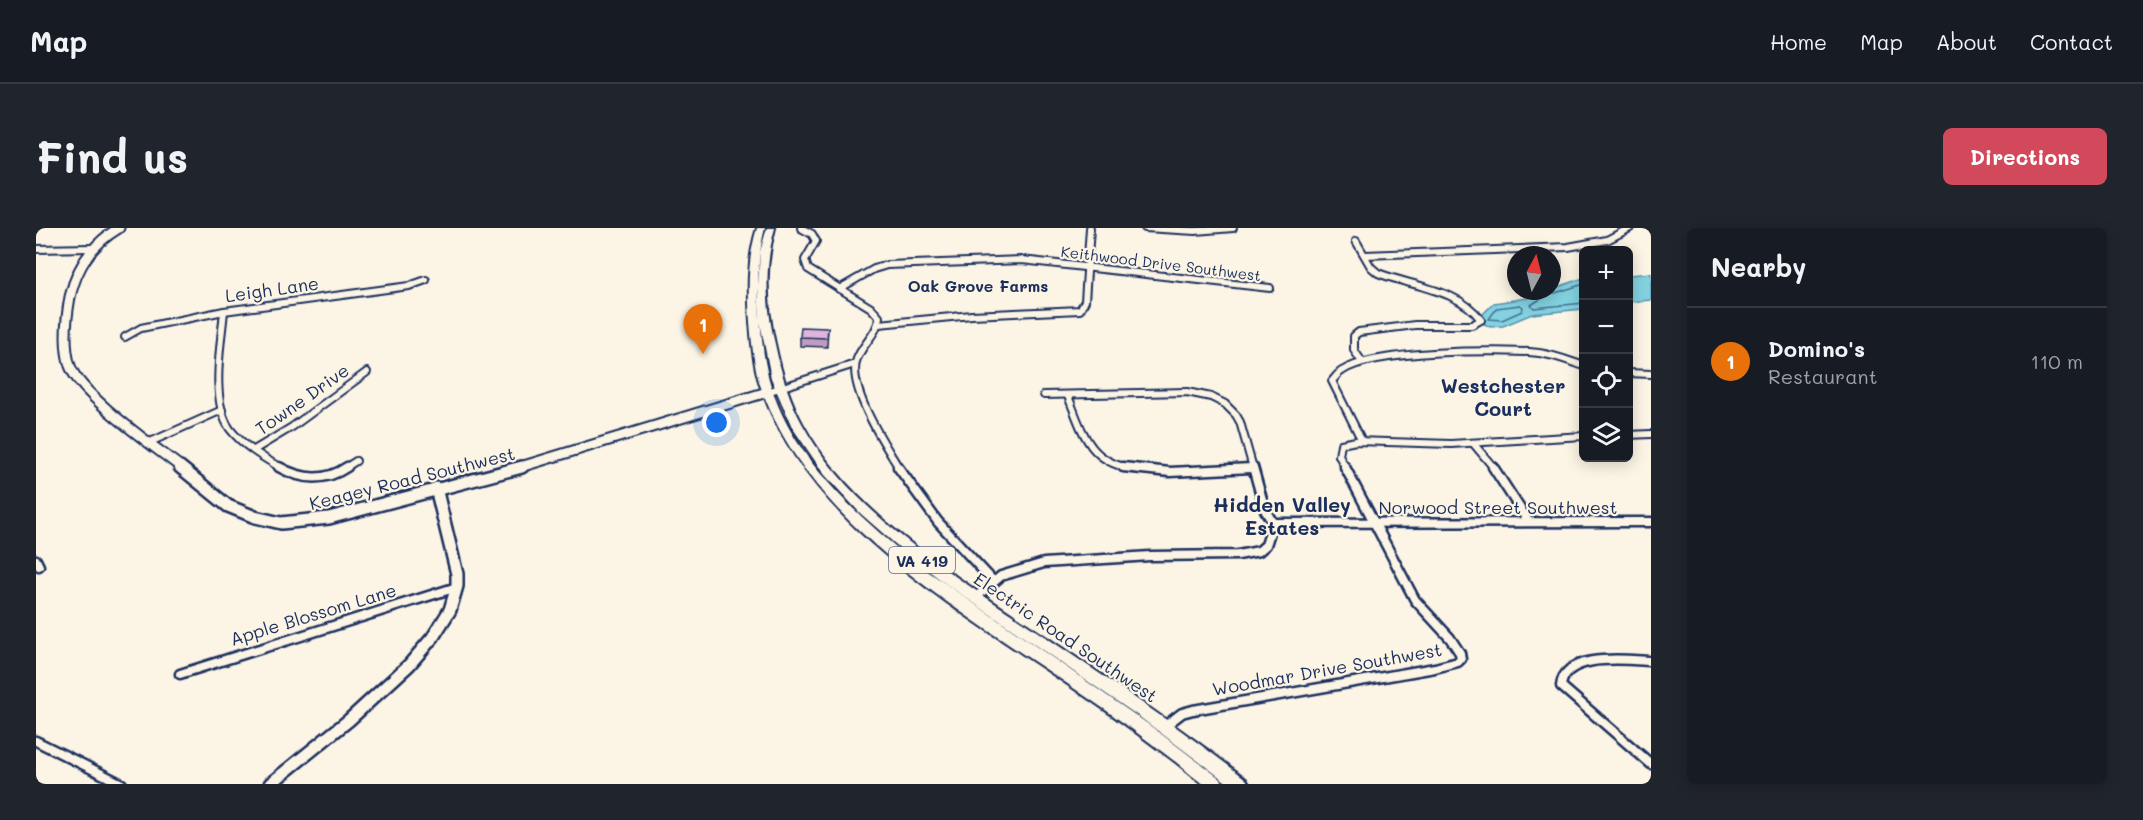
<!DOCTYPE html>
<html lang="en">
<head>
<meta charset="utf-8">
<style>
	:root { --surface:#171b24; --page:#20242c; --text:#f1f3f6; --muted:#9ea1a6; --line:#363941; --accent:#d1495b }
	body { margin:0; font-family:Mali,sans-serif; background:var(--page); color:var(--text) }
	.controls { position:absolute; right:18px; top:18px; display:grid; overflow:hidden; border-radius:9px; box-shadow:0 3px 15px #0003 }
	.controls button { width:54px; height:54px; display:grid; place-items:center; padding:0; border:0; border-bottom:2px solid var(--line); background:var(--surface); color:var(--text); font:30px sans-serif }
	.compass { position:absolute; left:1471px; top:18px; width:54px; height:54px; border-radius:50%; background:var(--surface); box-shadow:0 3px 15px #0003; rotate:7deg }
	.you { position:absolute; left:681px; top:195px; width:21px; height:21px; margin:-15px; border:4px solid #fff; border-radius:50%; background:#1a73e8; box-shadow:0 0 0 9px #1a73e833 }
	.badge { display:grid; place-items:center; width:39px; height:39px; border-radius:50%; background:var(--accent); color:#fff; font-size:20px; font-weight:700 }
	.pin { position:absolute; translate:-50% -50px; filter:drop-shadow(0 2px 3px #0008) }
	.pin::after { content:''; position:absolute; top:32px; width:21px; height:18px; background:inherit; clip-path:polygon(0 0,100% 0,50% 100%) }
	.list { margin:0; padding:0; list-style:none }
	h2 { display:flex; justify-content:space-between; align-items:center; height:78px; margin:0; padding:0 24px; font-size:26px }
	h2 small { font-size:20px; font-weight:400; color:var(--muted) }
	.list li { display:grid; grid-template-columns:39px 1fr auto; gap:18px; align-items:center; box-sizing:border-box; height:108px; padding:0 24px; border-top:2px solid var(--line) }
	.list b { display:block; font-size:22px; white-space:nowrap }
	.list p { margin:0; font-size:20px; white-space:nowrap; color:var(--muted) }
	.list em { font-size:20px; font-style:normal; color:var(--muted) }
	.icon { flex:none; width:33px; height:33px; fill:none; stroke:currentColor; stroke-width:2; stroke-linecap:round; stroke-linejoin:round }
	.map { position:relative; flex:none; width:1615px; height:556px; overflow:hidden; border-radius:9px }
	header { display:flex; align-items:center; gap:36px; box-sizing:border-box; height:84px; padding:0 30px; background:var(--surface); border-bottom:2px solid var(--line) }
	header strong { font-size:28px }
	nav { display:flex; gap:33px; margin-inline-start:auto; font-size:21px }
	.intro { display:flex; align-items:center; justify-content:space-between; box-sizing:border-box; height:144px; padding:0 36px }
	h1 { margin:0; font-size:42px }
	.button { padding:15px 27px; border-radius:9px; background:var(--accent); color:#fff; font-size:21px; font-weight:700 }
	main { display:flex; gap:36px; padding:0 36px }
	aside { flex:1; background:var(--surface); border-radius:9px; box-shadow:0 3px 15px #0003 }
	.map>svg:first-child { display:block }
	.water { fill:#83d2e1; stroke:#5991ad; stroke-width:1.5 }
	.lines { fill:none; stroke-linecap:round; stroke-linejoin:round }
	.shore { stroke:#457092; stroke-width:1.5 }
	.street-far1-casing { stroke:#1b2f5e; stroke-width:10 }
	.street-casing { stroke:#1b2f5e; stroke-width:13 }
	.secondary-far1-casing { stroke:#1b2f5e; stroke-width:13 }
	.secondary-casing { stroke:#1b2f5e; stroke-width:16 }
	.primary-casing { stroke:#1b2f5e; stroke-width:4 }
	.street-far1 { stroke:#fcf5e5; stroke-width:6 }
	.street { stroke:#fcf5e5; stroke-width:8 }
	.secondary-far1 { stroke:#fcf5e5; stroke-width:9 }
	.secondary { stroke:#fcf5e5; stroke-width:11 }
	.primary { fill:#fcf5e5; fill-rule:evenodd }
	.wall { fill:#bf9dbe; stroke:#1b2f5e; stroke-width:1.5 }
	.building { fill:#deb6dd; stroke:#1b2f5e; stroke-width:1.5 }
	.labels { text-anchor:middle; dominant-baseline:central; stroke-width:4.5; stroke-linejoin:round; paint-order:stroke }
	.far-street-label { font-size:15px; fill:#1b2f5e; stroke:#fcf5e5 }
	.far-neighbourhood-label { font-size:16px; font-weight:bold; fill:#1b2f5e; stroke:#fcf5e5 }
	.shield { fill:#fcf5e5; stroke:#5e6a86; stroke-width:1.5 }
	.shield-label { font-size:16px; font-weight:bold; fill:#1b2f5e }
	.street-label { font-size:18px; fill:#1b2f5e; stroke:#fcf5e5 }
	.neighbourhood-label { font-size:20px; font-weight:bold; fill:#1b2f5e; stroke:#fcf5e5 }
</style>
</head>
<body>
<header>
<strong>Map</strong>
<nav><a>Home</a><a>Map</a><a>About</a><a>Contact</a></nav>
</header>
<div class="intro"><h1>Find us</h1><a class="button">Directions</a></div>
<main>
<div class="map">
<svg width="1615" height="556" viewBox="0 0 1615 556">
	<rect width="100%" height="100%" fill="#fcf5e5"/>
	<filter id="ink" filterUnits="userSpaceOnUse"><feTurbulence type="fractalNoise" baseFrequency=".0167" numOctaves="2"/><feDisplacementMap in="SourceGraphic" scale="12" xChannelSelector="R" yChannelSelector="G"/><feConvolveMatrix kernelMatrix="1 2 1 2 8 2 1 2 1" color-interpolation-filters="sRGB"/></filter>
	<g filter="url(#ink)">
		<g class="water">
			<polygon points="1615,45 1615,72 1593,74 1593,47"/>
			<polygon points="1547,50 1547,81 1496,86 1467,98 1454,99 1445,94 1447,86 1458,75 1491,70"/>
		</g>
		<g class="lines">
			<g class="shore">
				<polyline points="1548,56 1519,65 1510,64 1506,70 1495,77 1498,80 1548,75"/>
				<polygon points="1484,77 1487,79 1486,83 1466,92 1453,91 1461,80"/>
			</g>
			<defs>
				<g id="street-far1">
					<path d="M765,0L776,6L780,13L769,32L772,41L835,80L843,89C842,107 824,117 820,134C813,162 849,217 863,240"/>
					<polyline points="1109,0 1159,3 1197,0"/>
					<path d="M1320,13L1335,39L1342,45C1374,58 1424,61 1445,92L1436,97H1379L1323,104L1318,108V122L1326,134"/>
					<polyline points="0,21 56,20"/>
					<polyline points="1329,27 1532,19 1571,12 1594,0"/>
					<polyline points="803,61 838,41 851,37 986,32 1234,60"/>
					<path d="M188,83C185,116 174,173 194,201C207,218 228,230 245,240"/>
					<polyline points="843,96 936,87 1044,82 1049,73 1054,0"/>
					<polyline points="89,109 105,100 188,83 373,58 390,52"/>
					<polyline points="1592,145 1615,146"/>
					<polyline points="731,164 819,136"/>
					<polyline points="1008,167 1151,164 1175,169 1189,176 1200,187 1204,194 1217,240"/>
					<path d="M1032,168C1046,202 1052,233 1094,240"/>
					<polyline points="1592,207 1615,206"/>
					<path d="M1326,213L1296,153C1299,150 1302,145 1306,143C1336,122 1465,121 1503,125C1519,127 1533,133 1548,138"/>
					<polyline points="112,215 186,182"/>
					<polyline points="1437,215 1458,240"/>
					<polyline points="218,222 256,199 331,144"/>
					<polyline points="309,240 320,233"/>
					<polyline points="1202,240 1216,240"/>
					<polyline points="1310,240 1303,228 1305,216 1320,213 1415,216 1548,208"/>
				</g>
				<g id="street">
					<path d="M243,239C266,252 289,254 311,239"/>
					<polyline points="862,239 902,294 957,353"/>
					<polyline points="1087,239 1134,244 1216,240"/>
					<polyline points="1217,239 1229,282 1237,295"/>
					<polyline points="1457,239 1492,293"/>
					<polyline points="1237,295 1615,294"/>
					<polyline points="0,332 3,338"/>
					<polyline points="941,372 940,369 965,348 1008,335 1114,328 1202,327 1223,323 1230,317 1237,295"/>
					<path d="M1615,433C1590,432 1528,424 1525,458L1615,536"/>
					<polyline points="144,446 421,359"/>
					<polyline points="1129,498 1146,485 1157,482 1399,440 1422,434 1425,431 1424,425 1414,410 1379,372 1309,239"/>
					<polyline points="0,513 86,556"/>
				</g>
				<g id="secondary-far1">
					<path d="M83,0C56,16 41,38 34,69C30,91 27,116 34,138C45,168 118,218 146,240"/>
					<polyline points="481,240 731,164"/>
				</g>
				<g id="secondary">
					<polyline points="144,239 192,278 219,289 245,295 293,290 486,239"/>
					<polyline points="234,556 313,492 373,437 397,409 414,382 421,358 421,346 400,260"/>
				</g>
				<g id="primary">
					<path d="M721,0H729C721,30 721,59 724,90C726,113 728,136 735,158C758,232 819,285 877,333L1112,496L1185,551L1188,556C1182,556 1175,556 1169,556C1161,554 1145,537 1137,532C1108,510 1079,488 1049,468C932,386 780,305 727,165C718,143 716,118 714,94C712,62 711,32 721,0Z"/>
					<path d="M731,0H739C728,39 730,77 739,116C745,145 753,172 767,197C817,289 930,355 1014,412C1081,457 1147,502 1210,551L1213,556H1193L1102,488L910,356L866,322L825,286L788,246L756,199L735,150L724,94L722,58L724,24Z"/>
				</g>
			</defs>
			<use href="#street-far1" class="street-far1-casing"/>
			<use href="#street" class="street-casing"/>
			<use href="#secondary-far1" class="secondary-far1-casing"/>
			<use href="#secondary" class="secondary-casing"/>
			<use href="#primary" class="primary-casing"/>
			<use href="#street-far1" class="street-far1"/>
			<use href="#street" class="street"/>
			<use href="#secondary-far1" class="secondary-far1"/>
			<use href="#secondary" class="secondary"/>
			<use href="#primary" class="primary"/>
		</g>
		<polygon class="wall" points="792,100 791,119 764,118 764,109"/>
		<polygon class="building" points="765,99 792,100 791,110 764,109"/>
	</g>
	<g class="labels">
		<g class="far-street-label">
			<text transform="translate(1125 35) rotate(7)">Keithwood Drive Southwest</text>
		</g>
		<g class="far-neighbourhood-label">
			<text x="942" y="57">Oak Grove Farms</text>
		</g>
		<rect class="shield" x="853" y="319" width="66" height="26" rx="4.5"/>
		<g class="shield-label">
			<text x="886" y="332">VA 419</text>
		</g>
		<g class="street-label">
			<text transform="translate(236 61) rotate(-8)">Leigh Lane</text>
			<text transform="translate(266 171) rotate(-35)">Towne Drive</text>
			<text transform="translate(376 250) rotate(-14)">Keagey Road Southwest</text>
			<text x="1462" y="279">Norwood Street Southwest</text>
			<text transform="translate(277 386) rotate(-17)">Apple Blossom Lane</text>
			<text transform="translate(1030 409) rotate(34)">Electric Road Southwest</text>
			<text transform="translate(1291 441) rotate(-10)">Woodmar Drive Southwest</text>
		</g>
		<g class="neighbourhood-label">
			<text x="1467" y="157">Westchester<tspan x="1467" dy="23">Court</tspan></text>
			<text x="1246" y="276">Hidden Valley<tspan x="1246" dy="23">Estates</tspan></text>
		</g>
	</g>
</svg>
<div class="controls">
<button>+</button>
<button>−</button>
<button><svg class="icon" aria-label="locate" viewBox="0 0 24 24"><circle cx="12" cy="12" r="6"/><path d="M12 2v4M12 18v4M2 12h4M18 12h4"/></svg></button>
<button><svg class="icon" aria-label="layers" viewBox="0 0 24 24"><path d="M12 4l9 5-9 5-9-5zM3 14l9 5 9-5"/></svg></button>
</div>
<svg class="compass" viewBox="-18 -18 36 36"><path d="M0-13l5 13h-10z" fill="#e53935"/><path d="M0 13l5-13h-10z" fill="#9ea1a6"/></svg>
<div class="you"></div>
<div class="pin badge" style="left:667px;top:126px;background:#e8710a">1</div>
</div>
<aside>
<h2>Nearby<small></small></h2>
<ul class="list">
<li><span class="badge" style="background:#e8710a">1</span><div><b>Domino's</b><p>Restaurant</p></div><em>110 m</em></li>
</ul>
</aside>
</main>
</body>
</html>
